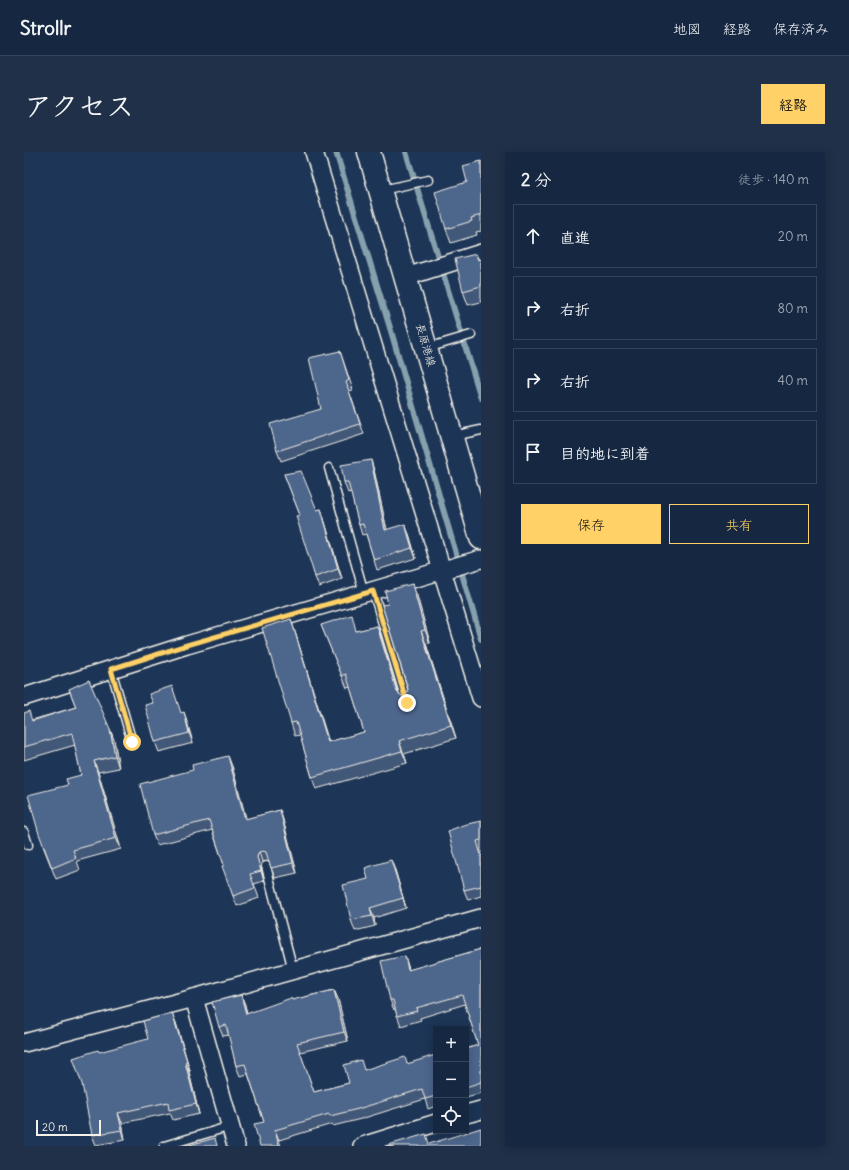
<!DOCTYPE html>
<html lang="ja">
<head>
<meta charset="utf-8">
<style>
	:root { --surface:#162841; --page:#1f3048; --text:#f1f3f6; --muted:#9ea6b1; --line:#35445a; --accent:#ffd166 }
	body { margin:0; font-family:Delius,"Klee One",sans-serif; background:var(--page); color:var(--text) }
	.controls { position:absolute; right:12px; bottom:12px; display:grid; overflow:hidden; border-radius:0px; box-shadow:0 2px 10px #0003 }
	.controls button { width:36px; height:36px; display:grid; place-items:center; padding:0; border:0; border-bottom:1px solid var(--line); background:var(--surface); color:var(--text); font:20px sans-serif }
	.scale { position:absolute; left:12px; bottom:10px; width:65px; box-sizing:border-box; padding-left:4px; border:2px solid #f4f1e8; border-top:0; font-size:11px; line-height:14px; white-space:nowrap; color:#f4f1e8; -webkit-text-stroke:3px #1d3557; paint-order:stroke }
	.stop { position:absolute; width:12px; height:12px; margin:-9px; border:3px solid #ffd166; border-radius:50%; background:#fff }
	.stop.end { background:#ffd166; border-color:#fff; box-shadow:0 1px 4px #0008 }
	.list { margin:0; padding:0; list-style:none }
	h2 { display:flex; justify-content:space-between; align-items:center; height:52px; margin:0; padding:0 16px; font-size:17px }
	h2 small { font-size:13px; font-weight:400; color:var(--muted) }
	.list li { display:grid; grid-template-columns:26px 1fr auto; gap:12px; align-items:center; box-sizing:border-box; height:64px; margin:0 8px 8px; padding:0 8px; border:1px solid var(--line); border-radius:0px }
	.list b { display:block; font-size:15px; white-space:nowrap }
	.list em { font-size:13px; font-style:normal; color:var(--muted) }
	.actions { display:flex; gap:8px; padding:12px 16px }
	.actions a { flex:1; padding:9px 0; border:1px solid var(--accent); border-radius:0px; text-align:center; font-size:14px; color:var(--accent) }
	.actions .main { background:var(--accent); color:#111 }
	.icon { flex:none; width:22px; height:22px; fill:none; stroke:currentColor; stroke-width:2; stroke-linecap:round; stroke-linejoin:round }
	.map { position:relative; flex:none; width:457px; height:994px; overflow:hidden; border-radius:0px }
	header { display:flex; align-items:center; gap:24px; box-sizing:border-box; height:56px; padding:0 20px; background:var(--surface); border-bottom:1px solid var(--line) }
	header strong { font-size:19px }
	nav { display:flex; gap:22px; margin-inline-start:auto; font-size:14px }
	.intro { display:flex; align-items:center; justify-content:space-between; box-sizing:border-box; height:96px; padding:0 24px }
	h1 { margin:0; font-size:28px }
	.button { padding:10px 18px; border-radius:0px; background:var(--accent); color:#111; font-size:14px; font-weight:700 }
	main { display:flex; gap:24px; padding:0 24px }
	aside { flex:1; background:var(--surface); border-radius:0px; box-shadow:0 2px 10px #0003 }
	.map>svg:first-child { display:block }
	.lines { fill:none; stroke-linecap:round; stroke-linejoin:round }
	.stream { stroke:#87a0ad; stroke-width:6 }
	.service-casing { stroke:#f4f1e8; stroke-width:11 }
	.minor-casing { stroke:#f4f1e8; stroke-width:20 }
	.secondary-casing { stroke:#f4f1e8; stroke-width:25 }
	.service { stroke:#1d3557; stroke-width:8 }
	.minor { stroke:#1d3557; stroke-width:17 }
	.secondary { stroke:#1d3557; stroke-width:22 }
	.wall { fill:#435878; stroke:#f4f1e8 }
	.shaded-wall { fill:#374762; stroke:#f4f1e8 }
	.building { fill:#4e668c; stroke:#f4f1e8 }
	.route { stroke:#ffd166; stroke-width:5 }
	.labels { text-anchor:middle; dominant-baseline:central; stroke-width:3; stroke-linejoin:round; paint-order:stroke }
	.street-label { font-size:11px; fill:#f4f1e8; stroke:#1d3557 }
</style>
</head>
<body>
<header>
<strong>Strollr</strong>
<nav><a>地図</a><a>経路</a><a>保存済み</a></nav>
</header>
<div class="intro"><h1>アクセス</h1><a class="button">経路</a></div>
<main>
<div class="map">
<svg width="457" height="994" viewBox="0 0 457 994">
	<rect width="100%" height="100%" fill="#1d3557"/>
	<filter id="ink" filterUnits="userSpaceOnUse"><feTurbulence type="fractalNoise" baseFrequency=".025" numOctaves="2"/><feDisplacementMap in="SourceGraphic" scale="8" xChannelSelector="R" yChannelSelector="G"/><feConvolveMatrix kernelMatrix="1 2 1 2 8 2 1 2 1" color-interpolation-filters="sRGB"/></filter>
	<g filter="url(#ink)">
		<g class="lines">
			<g class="stream">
				<polyline points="312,0 367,179 457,487"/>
				<polyline points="382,0 457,246"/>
			</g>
			<defs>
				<g id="service">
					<polyline points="358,38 404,28"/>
					<polyline points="403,196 447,183"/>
					<polyline points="429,284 457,278"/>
					<polyline points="305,316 340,441"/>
					<polyline points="349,439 383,551"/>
					<polyline points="87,517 108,590"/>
					<polyline points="0,680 4,693"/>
					<polyline points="242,714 269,818"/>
					<polyline points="140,994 207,974"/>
				</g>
				<g id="minor">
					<polyline points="290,0 457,546"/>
					<polyline points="382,125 457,101"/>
					<polyline points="0,545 163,493 457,407"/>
					<polyline points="170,846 212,994"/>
					<polyline points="0,891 170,846 457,766"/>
					<polyline points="442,962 457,958"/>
					<polyline points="338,994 412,971"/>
				</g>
				<polyline id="secondary" points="345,0 457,386"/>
			</defs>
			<use href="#service" class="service-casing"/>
			<use href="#minor" class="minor-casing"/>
			<use href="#secondary" class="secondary-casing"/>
			<use href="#service" class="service"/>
			<use href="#minor" class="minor"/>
			<use href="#secondary" class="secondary"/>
		</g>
		<g class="wall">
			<polygon points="457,9 457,79 452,80 453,83 427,91 422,77 443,30"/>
			<polygon points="452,102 455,108 457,107 457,150 444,153 439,139"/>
			<polygon points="316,199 329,238 325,239 340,282 257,309 253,299 297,257"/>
			<polygon points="350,318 363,378 385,382 392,406 353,418 342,382 338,383 335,373 327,340 324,341 320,330"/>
			<polygon points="260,322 293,358 297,357 318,427 295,435 291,425 276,363"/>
			<polygon points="388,432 393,444 406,491 402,492 432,586 380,602 383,611 292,637 288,625 276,583 271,584 267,571 271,480 305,590 340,580 326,535 323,536 297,473 333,479 353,474 358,487 374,541 378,544 382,542 384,537 364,452"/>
			<polygon points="45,537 86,577 90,588 95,616 74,620 97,697 53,709 56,718 32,727 19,694 44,633 57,623 51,593 0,608 0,561 8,568 52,555"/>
			<polygon points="157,561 163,570 169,591 135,600 131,590"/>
			<polygon points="208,614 222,667 256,658 259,668 273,721 251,726 245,710 243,709 238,710 237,715 240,729 230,732 235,746 213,754 209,744 200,713 188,678 133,693 129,683"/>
			<polygon points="457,669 457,744 444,748 440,738"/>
			<polygon points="371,718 382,756 350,766 351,774 331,779 327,768 344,727"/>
			<polygon points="457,797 457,941 442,945 442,897 454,893 441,852 396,866 397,868 377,874 371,857 370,858 366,848 384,814 385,818"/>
			<polygon points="310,838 314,847 324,889 276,900 290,940 325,931 341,918 383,912 412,905 412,954 404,957 401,947 337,967 309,974 308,972 255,988 240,970 224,922 216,924 212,914 205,883 199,884 195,875 217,843 221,853 223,862 268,848"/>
			<polygon points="148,861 152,871 166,919 165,920 175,962 149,968 146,961 98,971 101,988 72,993 68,983 124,887"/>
		</g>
		<g class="shaded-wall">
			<polygon points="347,308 350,318 365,389 361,378"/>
			<polygon points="297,357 318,427 314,417"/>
			<polygon points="381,372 385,382 392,406 388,396"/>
			<polygon points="388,432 393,444 406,491 401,478"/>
			<polygon points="267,467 271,480 308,603 304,590"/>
			<polygon points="353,474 358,487 378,553 373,540"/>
			<polygon points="397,479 402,492 432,586 427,573"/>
			<polygon points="160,560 163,570 169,591 165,581"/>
			<polygon points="86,577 90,588 95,616 91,604"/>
			<polygon points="375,589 380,602 383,611 378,599"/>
			<polygon points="204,604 208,614 225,677 221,667"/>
			<polygon points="70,609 74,620 97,697 92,686"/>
			<polygon points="256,658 259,668 273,721 269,711"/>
			<polygon points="235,700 238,710 237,715 240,729 237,719 233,705"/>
			<polygon points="367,708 371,718 382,756 379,746"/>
			<polygon points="346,756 350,766 351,774 348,764"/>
			<polygon points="381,804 384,814 388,828 384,818"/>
			<polygon points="310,838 314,847 324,889 320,880"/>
			<polygon points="217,843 221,853 225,872 222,862"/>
			<polygon points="148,861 152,871 166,919 163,909"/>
			<polygon points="161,910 165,920 175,962 172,952"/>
			<polygon points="94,961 98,971 101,988 98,978"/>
			<polygon points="251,978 255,988 257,994 255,994"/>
		</g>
		<g class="building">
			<polygon points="457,9 457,63 447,66 448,69 422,77 411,40 443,30 439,14"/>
			<polygon points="452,102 454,108 457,107 457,134 439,139 431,107"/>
			<polygon points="316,199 325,228 322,230 336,272 253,299 246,272 297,257 285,206"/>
			<polygon points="347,308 361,378 381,372 388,396 350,408 339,372 335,373 324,330 320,330 317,313"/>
			<polygon points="277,319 293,358 297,357 314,417 291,425 272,364 276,363 260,322"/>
			<polygon points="388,432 401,478 397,479 427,573 375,589 378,599 288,625 272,570 267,571 238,476 267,467 304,590 340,580 322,522 318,524 297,473 328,463 332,479 353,474 373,540 378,544 382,542 384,537 358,453 364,452 361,439"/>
			<polygon points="65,528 86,577 91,604 70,609 92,686 49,698 52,706 28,716 15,682 4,643 44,633 42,627 57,623 48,581 0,595 0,561 5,559 8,569 52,555 45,537"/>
			<polygon points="148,534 157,561 160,560 165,581 131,590 121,553 129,551 125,542"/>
			<polygon points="204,604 221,667 256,658 269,711 247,716 242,700 239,699 235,700 233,705 237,719 226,722 231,736 209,744 198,714 200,713 185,668 129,683 116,632 169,618 168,613"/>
			<polygon points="457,669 457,688 453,689 457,703 457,734 440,738 424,679 439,673"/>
			<polygon points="367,708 379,746 346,756 348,764 327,768 319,733 344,727 341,716"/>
			<polygon points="457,797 457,930 442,935 442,897 454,893 438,843 392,856 393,859 373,864 369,848 366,848 357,809 381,804 384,818"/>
			<polygon points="310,838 320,880 273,891 290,940 325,931 320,913 337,908 340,918 381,905 383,912 411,903 412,905 412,944 401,947 398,937 334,957 306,964 305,962 251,978 255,994 236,994 230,972 240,970 221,912 212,914 202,873 195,875 188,850 217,843 222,862 267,846 268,848"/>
			<polygon points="148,861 163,909 161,910 172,952 145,958 144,950 94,961 98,978 68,983 58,932 49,906 74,898 75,900 124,887 119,869"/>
			<polygon points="457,976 457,994 361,994 402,982 405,992"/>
			<polygon points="191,986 193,994 162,994"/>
		</g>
	</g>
	<g class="lines" filter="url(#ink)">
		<polyline class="route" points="108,590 87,517 163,493 349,439 383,551"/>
	</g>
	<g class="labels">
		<g class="street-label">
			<text transform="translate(402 193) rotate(74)">長原港線</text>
		</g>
	</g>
</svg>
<div class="controls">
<button>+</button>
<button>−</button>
<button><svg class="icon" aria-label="locate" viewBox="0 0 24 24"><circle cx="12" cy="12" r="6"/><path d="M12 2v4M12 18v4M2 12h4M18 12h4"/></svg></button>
</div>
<div class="scale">20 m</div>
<div class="stop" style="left:108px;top:590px"></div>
<div class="stop end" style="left:383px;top:551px"></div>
</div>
<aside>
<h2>2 分<small>徒歩 · 140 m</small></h2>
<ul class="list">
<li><svg class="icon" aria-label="ahead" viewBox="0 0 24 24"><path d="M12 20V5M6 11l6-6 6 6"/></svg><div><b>直進</b></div><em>20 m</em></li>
<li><svg class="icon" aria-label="right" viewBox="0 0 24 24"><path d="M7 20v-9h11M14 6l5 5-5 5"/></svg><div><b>右折</b></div><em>80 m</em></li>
<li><svg class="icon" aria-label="right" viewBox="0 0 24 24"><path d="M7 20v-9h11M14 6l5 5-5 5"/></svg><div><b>右折</b></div><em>40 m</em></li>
<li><svg class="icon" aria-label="arrive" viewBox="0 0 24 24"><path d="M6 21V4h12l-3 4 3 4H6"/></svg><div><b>目的地に到着</b></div></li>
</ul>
<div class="actions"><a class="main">保存</a><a>共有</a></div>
</aside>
</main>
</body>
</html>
